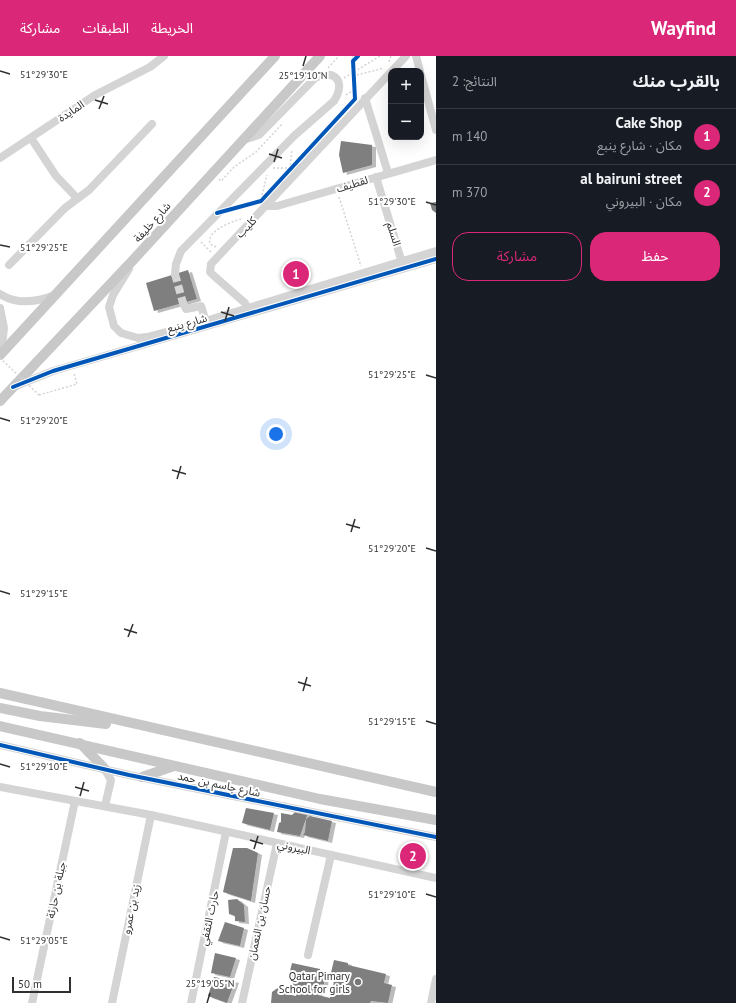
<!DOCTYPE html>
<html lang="ar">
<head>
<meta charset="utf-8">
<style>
	:root { --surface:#171b24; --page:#20242c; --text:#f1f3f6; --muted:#9ea1a6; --line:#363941; --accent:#db2777 }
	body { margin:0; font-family:"PT Sans","Noto Sans Arabic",sans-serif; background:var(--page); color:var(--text); direction:rtl }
	.controls { position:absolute; right:12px; top:12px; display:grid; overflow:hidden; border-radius:8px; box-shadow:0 4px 16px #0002 }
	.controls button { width:36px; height:36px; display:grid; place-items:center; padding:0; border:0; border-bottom:1px solid var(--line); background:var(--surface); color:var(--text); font:20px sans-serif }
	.scale { position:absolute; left:12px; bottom:10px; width:59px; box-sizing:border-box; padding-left:4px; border:2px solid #303030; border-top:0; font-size:11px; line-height:14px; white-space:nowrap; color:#303030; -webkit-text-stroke:3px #fff; paint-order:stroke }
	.you { position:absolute; left:276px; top:378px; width:14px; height:14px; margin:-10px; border:3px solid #fff; border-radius:50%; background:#1a73e8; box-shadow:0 0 0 6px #1a73e833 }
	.badge { display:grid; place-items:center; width:26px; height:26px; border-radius:50%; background:var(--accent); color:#fff; font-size:13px; font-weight:700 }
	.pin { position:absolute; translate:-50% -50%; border:2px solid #fff; box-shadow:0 1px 4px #0006 }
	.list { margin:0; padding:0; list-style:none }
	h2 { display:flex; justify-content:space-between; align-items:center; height:52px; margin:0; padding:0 16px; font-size:17px }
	h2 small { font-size:13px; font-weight:400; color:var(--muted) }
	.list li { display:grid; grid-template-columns:26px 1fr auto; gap:12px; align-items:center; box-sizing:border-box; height:56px; padding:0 16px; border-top:1px solid var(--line) }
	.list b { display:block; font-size:15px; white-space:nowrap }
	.list p { margin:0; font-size:13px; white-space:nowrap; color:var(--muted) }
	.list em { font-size:13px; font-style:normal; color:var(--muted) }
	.actions { display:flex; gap:8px; padding:12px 16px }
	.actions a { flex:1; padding:9px 0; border:1px solid var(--accent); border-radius:16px; text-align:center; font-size:14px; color:var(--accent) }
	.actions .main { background:var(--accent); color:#fff }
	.map { position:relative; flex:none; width:436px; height:947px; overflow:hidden; direction:ltr }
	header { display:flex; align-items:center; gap:24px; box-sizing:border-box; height:56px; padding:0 20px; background:var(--accent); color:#fff }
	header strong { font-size:19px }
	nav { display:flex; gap:22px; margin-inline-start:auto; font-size:14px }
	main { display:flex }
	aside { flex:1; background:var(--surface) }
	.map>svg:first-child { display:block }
	.building { fill:#7f7f7f; filter:url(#shadow) }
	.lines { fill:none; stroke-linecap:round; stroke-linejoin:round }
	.minor-tunnel { stroke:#d6d6d6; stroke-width:8; stroke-dasharray:8 4; stroke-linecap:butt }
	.path { stroke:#d4d4d4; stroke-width:1.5; stroke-dasharray:2 2; stroke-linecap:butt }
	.minor { stroke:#d4d4d4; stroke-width:8 }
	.major { stroke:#c8c8c8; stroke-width:10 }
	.path-bridge { stroke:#d4d4d4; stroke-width:1.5; stroke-dasharray:2 2; stroke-linecap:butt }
	.cycleway-casing { stroke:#fff; stroke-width:6 }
	.cycleway { stroke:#0057b8; stroke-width:4 }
	.ticks { fill:none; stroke:#303030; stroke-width:1.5 }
	.poi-dot { fill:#787878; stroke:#fff; stroke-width:1.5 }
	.labels { text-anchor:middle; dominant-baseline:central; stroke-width:4; stroke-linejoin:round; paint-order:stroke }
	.street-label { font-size:11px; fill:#303030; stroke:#fff }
	.poi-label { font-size:11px; fill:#303030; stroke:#fff; text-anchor:end }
	.ticks-label { font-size:10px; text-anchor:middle; fill:#303030; stroke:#fff; stroke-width:4; stroke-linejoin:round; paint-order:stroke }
</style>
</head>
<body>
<header>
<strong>Wayfind</strong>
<nav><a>الخريطة</a><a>الطبقات</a><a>مشاركة</a></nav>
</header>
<main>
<aside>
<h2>بالقرب منك<small>النتائج: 2</small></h2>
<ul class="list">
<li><span class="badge">1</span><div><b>Cake Shop</b><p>مكان · شارع ينبع</p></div><em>140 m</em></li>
<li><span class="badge">2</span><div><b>al bairuni street</b><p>مكان · البيروني</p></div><em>370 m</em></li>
</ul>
<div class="actions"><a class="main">حفظ</a><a>مشاركة</a></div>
</aside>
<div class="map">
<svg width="436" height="947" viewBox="0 0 436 947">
	<defs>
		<filter id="shadow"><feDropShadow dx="4" dy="2" stdDeviation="0" flood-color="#0004"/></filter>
	</defs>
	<rect width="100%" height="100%" fill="#fff"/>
	<g class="building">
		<polygon points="341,85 372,89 372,109 343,117 339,99"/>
		<polygon points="436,146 436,157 432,154 430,147"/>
		<polygon points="188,214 197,243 154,255 146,227"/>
		<polygon points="298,214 300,221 293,223 291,216"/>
		<polygon points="246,752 274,757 270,774 242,767"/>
		<polygon points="296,755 308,757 300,780 277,776 279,767 281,766 281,757 292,759"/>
		<polygon points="310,760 332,765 328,785 303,779 305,776 306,763"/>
		<polygon points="233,792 247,792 258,797 251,845 223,836"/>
		<polygon points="237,843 244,849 245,866 235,865 235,860 229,858 228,844"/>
		<polygon points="225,866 244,872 240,890 218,885"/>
		<polygon points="215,897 236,902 230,921 211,917"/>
		<polygon points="334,904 348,907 348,909 386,918 384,927 392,929 388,947 371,945 370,947 271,947 272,936 279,931 288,933 287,938 296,940 297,932 292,930 293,922 290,915 292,907 320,913 320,918 325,919 324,928 320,928 318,939 330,942 334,926 329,925"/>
		<polygon points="214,921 235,925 227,947 208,940"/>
	</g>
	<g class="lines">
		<polyline class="minor-tunnel" points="175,218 183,247"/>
		<g class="path">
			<polyline points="353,0 353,5"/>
			<polyline points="389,6 391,0"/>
			<polyline points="328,12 339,0"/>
			<polyline points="353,20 384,12"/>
			<polyline points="344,22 380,0"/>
			<polyline points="346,39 354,34"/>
			<polyline points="273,112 290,112 292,94"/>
			<polyline points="219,123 221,125 234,111 256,96 283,67"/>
			<polyline points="339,141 361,210"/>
			<polyline points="261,143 267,119"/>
			<polyline points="201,186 211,196"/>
			<path d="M216,191L210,188C206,175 231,166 241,163"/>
			<polyline points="39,339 77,328 74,317"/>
		</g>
		<g class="minor">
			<polyline points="416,0 420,15"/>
			<polyline points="392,15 406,0"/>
			<polyline points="421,19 436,74"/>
			<polyline points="365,42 388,117"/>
			<polyline points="31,82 56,120 77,142"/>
			<polyline points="0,102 95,39 150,11 164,0"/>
			<polyline points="376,121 403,210"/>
			<polyline points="267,150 277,150 436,104"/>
			<polyline points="9,209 65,152 89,134 152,68"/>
			<polyline points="129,213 113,239 109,251 114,270 121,277 138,282 147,281 189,270 436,195"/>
			<path d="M175,218L176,208L181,195L294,80L334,45C346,27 336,12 315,22L259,79L243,84"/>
			<path d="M0,238C17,249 37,246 55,239"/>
			<polyline points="183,247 186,253 201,250 207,269"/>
			<polyline points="0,252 4,272 1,298"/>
			<polyline points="250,257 245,247 213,219 210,216 211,208 391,16"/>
			<polyline points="16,330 53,315 436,203"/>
			<polyline points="0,689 129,719 436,781"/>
			<polyline points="104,712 111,724 105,750"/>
			<polyline points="0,731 151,759 436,822"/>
			<polyline points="308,899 331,799"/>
			<polyline points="32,947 75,745"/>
			<polyline points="112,947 151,759"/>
			<polyline points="191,947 226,776"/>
			<polyline points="242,947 277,787"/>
			<polyline points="431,947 436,923"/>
		</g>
		<g class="major">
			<polyline points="0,299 275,0"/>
			<polyline points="0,345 135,202 320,0"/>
			<polyline points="0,637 436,736"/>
			<polyline points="0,652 40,660 106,668"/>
			<polyline points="0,670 320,743 436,764"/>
			<polyline points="80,687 104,712"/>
			<polyline points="142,721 174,710"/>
		</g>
		<polyline class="path-bridge" points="0,302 39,339"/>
		<defs>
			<g id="cycleway">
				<polyline points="217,157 261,145 355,43 353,5 358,0"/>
				<polyline points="13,331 53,315 436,203"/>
				<polyline points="0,689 129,719 436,781"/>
			</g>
		</defs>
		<use href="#cycleway" class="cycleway-casing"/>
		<use href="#cycleway" class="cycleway"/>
	</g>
	<path class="ticks" d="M303,10L306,0M0,15L10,18M95,44L108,48M99,53L104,40M269,98L282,102M274,106L278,93M426,146L436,149M0,189L10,191M221,256L234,260M225,265L229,251M426,319L436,322M0,362L10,365M172,414L186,418M177,423L181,410M346,468L360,472M351,476L355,463M426,492L436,495M0,535L10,538M124,573L137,577M128,581L133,568M298,626L311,630M303,635L307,621M426,665L436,668M0,708L10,711M75,731L89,735M80,740L84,726M250,784L263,788M254,793L258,780M426,838L436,841M0,881L10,884M207,947L210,937"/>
	<circle class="poi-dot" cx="358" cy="926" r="4"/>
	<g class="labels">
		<g class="street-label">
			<text transform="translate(71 55) rotate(-34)">المايدة</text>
			<text transform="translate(352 128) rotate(-17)">لقطيف</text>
			<text transform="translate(152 166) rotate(-48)">شارع خليفة</text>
			<text transform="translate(246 171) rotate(-46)">كليب</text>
			<text transform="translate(394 178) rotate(73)">السلم</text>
			<text transform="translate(187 267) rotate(-16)">شارع ينبع</text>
			<text transform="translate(219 728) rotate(12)">شارع جاسم بن حمد</text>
			<text transform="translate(294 791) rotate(12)">البيروني</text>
			<text transform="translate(56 834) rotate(-78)">جبلة بن حارثة</text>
			<text transform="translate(131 853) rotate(-78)">زيد بن عمرو</text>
			<text transform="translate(209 862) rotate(-78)">حارث الثقفي</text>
			<text transform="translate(259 867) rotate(-78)">حسان بن النعمان</text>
		</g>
		<g class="poi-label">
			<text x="350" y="920">Qatar Pimary<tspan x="350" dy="13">School for girls</tspan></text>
		</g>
	</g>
	<g class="ticks-label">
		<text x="44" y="22">51°29'30"E</text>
		<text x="303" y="23">25°19'10"N</text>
		<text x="392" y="149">51°29'30"E</text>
		<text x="44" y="195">51°29'25"E</text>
		<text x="392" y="322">51°29'25"E</text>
		<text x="44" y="368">51°29'20"E</text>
		<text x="392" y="496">51°29'20"E</text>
		<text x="44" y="541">51°29'15"E</text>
		<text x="392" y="669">51°29'15"E</text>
		<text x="44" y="714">51°29'10"E</text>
		<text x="392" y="842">51°29'10"E</text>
		<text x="44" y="888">51°29'05"E</text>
		<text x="210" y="931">25°19'05"N</text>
	</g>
</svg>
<div class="controls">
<button>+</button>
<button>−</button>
</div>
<div class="scale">50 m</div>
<div class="you"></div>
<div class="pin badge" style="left:296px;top:218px">1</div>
<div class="pin badge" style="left:413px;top:800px">2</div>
</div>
</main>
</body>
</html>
